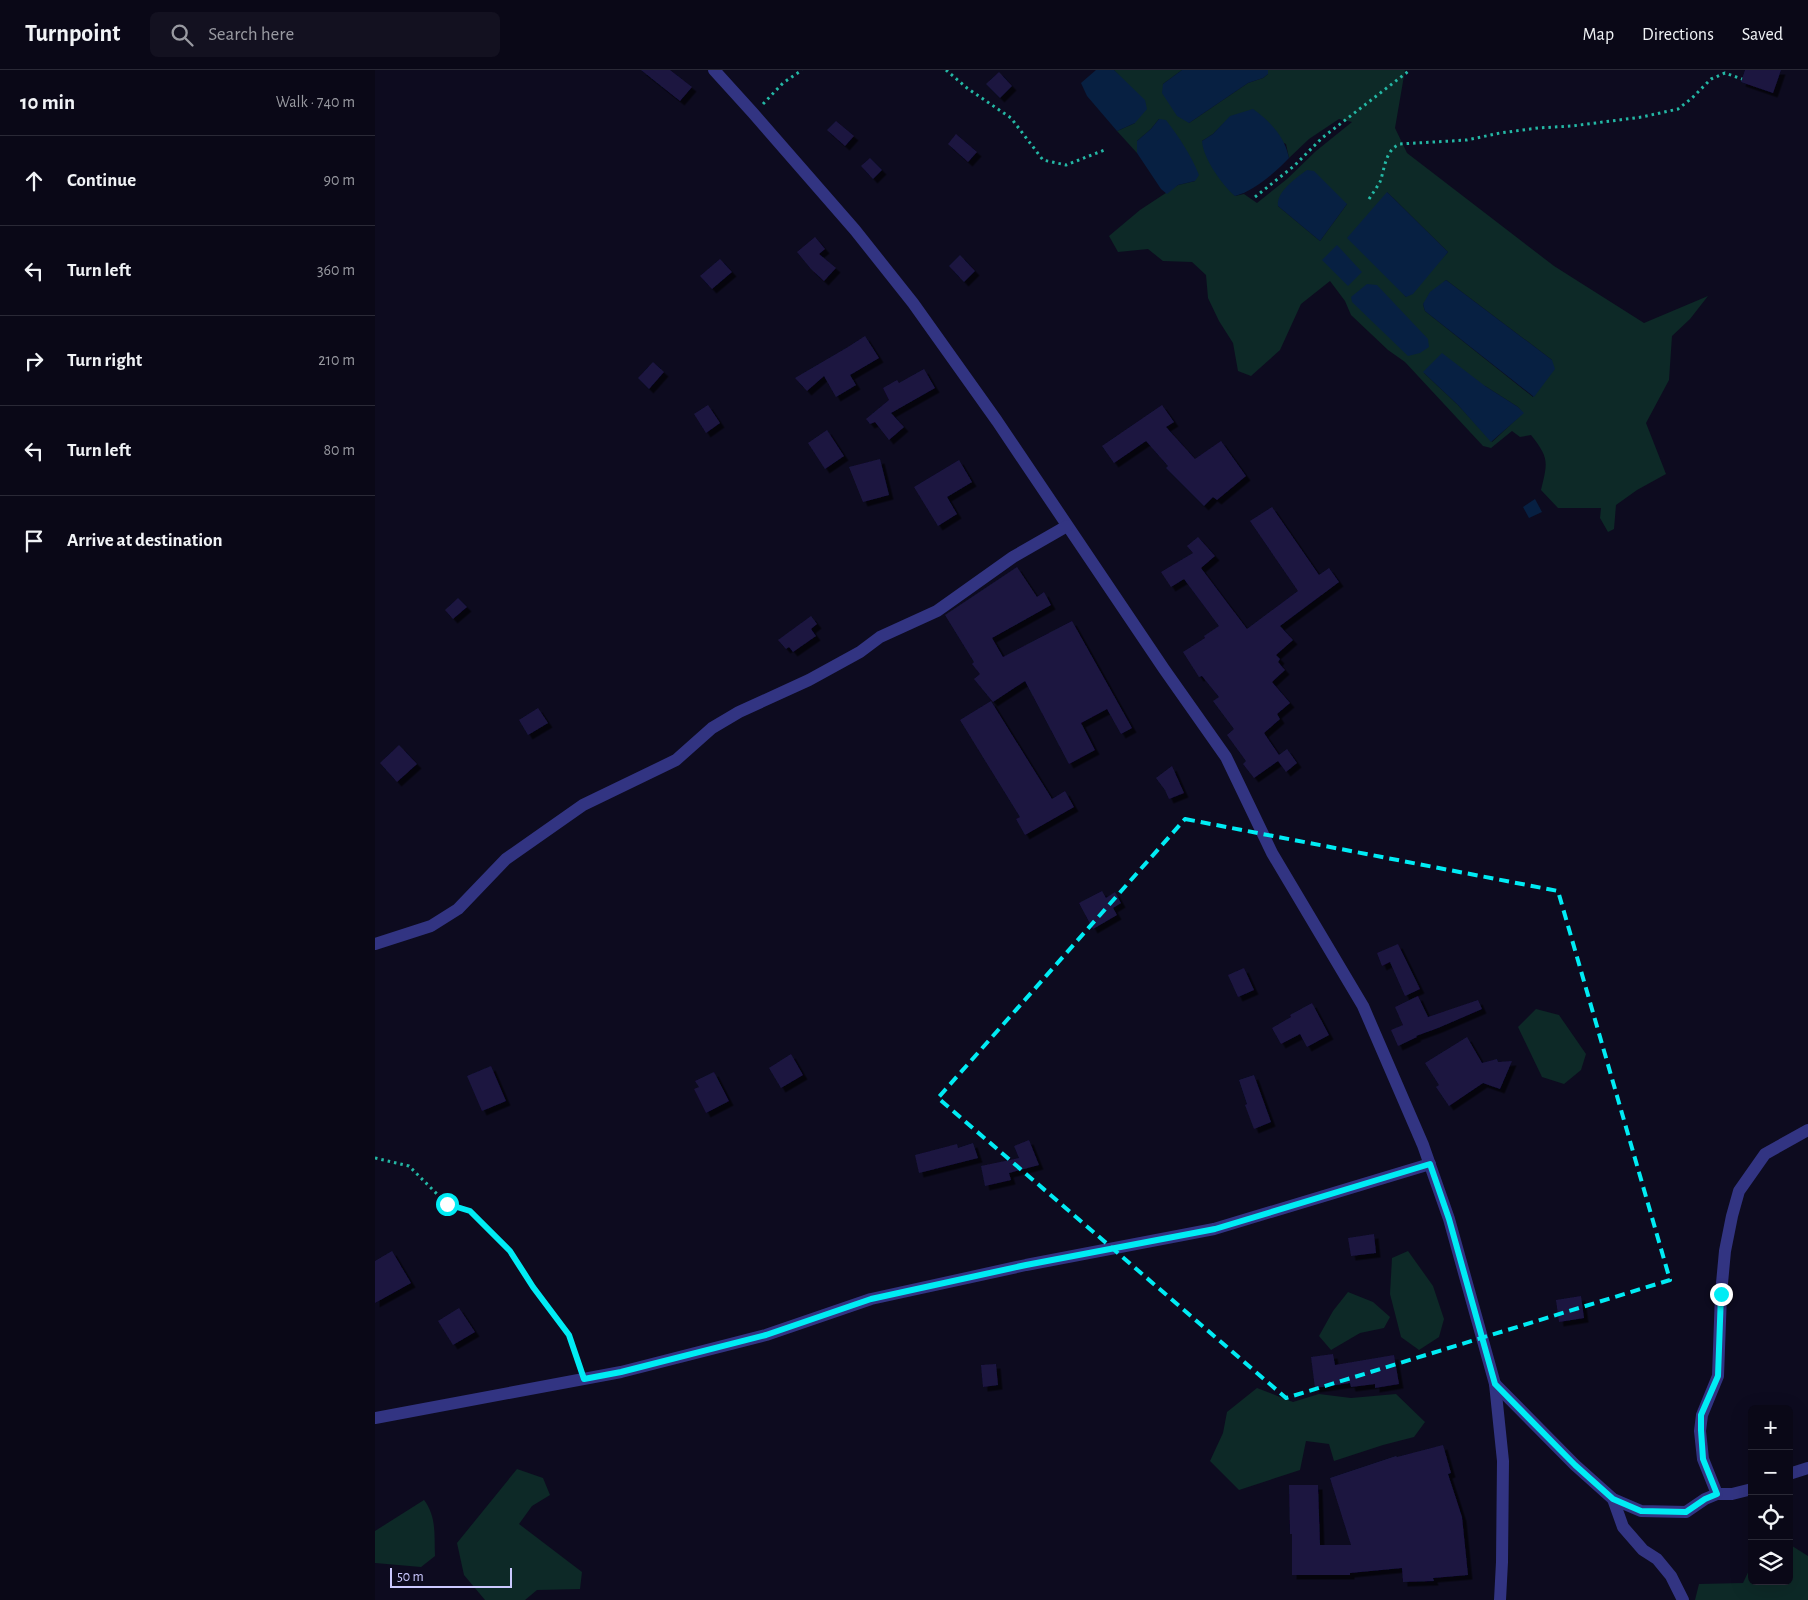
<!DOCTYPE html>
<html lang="en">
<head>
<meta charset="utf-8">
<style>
	:root { --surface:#0a0817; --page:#131120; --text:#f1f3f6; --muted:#999aa1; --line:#2a2936 }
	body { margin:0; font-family:"Alegreya Sans",sans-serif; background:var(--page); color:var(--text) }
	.controls { position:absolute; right:15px; bottom:15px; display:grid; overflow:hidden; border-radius:8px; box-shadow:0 5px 20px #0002 }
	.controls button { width:45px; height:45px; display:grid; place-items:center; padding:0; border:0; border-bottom:1px solid var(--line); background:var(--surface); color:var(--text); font:25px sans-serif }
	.scale { position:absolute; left:15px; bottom:12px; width:122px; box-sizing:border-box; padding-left:5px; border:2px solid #cbc9ff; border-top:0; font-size:14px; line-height:18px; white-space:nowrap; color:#cbc9ff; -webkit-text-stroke:4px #0d0b1f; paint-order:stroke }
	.stop { position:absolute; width:15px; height:15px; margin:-11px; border:4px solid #00ecf4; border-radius:50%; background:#fff }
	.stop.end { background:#00ecf4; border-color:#fff; box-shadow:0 1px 5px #0008 }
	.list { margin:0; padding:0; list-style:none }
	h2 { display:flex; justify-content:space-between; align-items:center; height:65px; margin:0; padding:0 20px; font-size:21px }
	h2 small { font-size:16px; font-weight:400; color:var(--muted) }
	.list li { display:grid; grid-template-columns:32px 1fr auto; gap:15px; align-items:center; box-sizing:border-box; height:90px; padding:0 20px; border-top:1px solid var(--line) }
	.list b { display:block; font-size:19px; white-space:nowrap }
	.list em { font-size:16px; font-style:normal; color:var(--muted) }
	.icon { flex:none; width:28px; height:28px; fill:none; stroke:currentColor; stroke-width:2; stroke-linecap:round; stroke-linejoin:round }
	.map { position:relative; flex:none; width:1433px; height:1530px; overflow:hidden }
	header { display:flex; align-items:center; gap:30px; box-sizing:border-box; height:70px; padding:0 25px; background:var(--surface); border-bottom:1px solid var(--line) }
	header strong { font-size:24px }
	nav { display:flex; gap:28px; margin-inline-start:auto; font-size:18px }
	.search { width:350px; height:45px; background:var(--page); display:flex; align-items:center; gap:12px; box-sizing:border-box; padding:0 18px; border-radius:8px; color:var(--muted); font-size:19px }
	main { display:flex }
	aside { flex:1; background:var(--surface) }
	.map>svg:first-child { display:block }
	.green { fill:#0d2927; fill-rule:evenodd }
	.water { fill:#072042 }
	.building { fill:#1b1541; filter:url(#shadow) }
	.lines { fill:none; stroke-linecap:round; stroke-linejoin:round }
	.path { stroke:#24b8a5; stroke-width:3; stroke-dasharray:2.5 4; stroke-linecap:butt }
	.minor { stroke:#323482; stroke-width:12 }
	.route { stroke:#00ecf4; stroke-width:6 }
	.marked { fill:none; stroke:#00ecf4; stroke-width:4; stroke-dasharray:10 6; stroke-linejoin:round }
</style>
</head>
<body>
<header>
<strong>Turnpoint</strong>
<div class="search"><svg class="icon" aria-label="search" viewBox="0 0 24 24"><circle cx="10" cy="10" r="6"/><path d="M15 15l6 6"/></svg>Search here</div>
<nav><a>Map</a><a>Directions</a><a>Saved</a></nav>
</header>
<main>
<aside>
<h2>10 min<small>Walk · 740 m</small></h2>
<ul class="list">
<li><svg class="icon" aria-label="ahead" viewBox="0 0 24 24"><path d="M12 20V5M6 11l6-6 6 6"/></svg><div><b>Continue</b></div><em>90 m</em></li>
<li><svg class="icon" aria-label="left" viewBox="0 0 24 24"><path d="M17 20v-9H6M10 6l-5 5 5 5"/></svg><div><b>Turn left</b></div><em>360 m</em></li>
<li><svg class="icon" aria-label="right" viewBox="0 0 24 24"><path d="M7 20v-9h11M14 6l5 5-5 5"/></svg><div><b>Turn right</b></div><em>210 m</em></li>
<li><svg class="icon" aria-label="left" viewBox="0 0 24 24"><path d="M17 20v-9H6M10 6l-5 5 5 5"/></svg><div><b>Turn left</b></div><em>80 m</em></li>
<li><svg class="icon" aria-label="arrive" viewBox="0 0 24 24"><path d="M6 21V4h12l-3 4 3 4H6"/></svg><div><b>Arrive at destination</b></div></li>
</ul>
</aside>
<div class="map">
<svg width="1433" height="1530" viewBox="0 0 1433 1530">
	<defs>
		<filter id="shadow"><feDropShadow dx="4.5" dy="4.5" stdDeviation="0" flood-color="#0009"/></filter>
	</defs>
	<rect width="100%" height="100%" fill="#0d0b1f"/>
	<g class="green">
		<path d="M739,0H807L788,14L814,53L873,13L888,8L893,4V0H1030L1020,58L1032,83L1179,196L1269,253L1333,226L1315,249L1297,266L1294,310L1271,353L1291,404L1262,420L1241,435L1239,459L1233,462L1225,448L1226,438H1183L1166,420C1173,391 1174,388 1156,365L1145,367L1137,361L1116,378L1108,376L1030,292L1013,280L976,245L970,231L955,211L926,234L905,280L876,306L863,301L858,273L844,251L833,228L831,205L817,192L788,191L773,179L743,182L734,166L765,140L803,115L820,111L784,49L776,59L762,71V83L742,61L760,53L746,8ZM855,47L911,74L914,88L934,69L964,49L977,52L941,81L912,109L882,133L869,124L860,126L827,71L838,64ZM1012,122L1073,182L1031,227L1026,221ZM972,134L945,171L903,136ZM1071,210L1177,290L1158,327L1050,241L1048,234ZM1049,303L1110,316L1143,337L1148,343L1117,372L1083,335Z"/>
		<polygon points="1161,939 1184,945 1211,984 1206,1000 1189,1014 1167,1007 1143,957"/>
		<polygon points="1033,1181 1058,1216 1069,1249 1064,1267 1044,1280 1026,1267 1015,1224 1017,1188"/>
		<polygon points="973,1222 998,1232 1015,1247 1009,1258 985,1263 956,1280 944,1266 958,1241"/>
		<polygon points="882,1318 918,1332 944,1324 976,1328 1021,1324 1050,1352 1039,1367 1008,1375 959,1391 954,1374 931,1371 925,1400 864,1420 835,1391 848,1363 852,1342"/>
		<polygon points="142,1399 168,1408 175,1425 157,1436 144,1454 207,1502 205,1519 162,1520 150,1530 110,1530 89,1505 82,1473"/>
		<path d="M49,1430C62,1447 59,1466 60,1486L46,1497L0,1493V1461Z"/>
		<polygon points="1414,1474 1433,1486 1433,1530 1320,1530 1324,1514 1368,1513 1377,1494 1377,1511 1414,1511"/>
	</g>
	<g class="water">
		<polygon points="721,0 739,0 770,30 772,39 760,53 742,61 712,26 706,13"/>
		<polygon points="807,0 893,0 893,4 888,8 873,13 814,53 802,46 787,23 788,14"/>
		<path d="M878,39C895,51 910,67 914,88C901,102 879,121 860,126C847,115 828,88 827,71L838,64L855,46Z"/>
		<path d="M784,49L791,50C804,67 816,85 824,105L820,111L803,115L792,124L786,119L762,83V71L776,59Z"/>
		<path d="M932,100L939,101L972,134L945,171L903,136C901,122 921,108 932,100Z"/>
		<polygon points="1012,122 1073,182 1038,224 1031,227 972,168"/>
		<polygon points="962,175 987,202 973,216 947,190"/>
		<polygon points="1071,210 1177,290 1180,299 1159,327 1050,241 1048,234 1055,222"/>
		<polygon points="992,214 1002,215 1053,269 1054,277 1045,283 1033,286 977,232 976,227"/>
		<polygon points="1067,283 1110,316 1143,337 1149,343 1116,372 1083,335 1048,302"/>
		<polygon points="1160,429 1167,442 1154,448 1148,437"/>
	</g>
	<g class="building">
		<polygon points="266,0 295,0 317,17 305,31"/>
		<polygon points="1370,0 1406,0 1398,23 1366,12"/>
		<polygon points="624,2 637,16 625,28 611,14"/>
		<polygon points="461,51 479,66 470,76 452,60"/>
		<polygon points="581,64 602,82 593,92 573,74"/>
		<polygon points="495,88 507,100 498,109 486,96"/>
		<polygon points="440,167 450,179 444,184 461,198 449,211 436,199 422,182"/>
		<polygon points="585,185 600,201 589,212 574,196"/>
		<polygon points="345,189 357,202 337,219 325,206"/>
		<polygon points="490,266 504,288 475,305 481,315 461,327 449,306 432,321 420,308 473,277"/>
		<polygon points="278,292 289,302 274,319 263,308"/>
		<polygon points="549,299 560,318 516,343 529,357 514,370 500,352 495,354 491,349 514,330 508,318 522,310 524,313"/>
		<polygon points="333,335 345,353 331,363 319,344"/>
		<polygon points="787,335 799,352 791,357 820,389 846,371 871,406 842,430 838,427 829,436 791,398 793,396 771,371 739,393 727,376"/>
		<polygon points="452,360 469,386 450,399 433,373"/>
		<polygon points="505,389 514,425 488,432 474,397"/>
		<polygon points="584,390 597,412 572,427 582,444 563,456 539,417"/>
		<polygon points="897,437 944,505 954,498 964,512 905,556 918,570 901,585 905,589 903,592 910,600 897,612 915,633 902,644 905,649 889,663 904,685 912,679 922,693 911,702 903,691 879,708 868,694 871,691 852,665 859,659 838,631 844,627 827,606 824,607 808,582 830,568 829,566 844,556 809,509 796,517 786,502 818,483 812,476 823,467 840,486 826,498 872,559 923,521 875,451"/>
		<polygon points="642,497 662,527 669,522 676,535 617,568 628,587 697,551 757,658 746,664 732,639 706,653 720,680 694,694 650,611 618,632 599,609 605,604 597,594 599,592 570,545"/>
		<polygon points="83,528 92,537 78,549 70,540"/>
		<polygon points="436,546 442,554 436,559 441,566 418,582 414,577 411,579 403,570"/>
		<polygon points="616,631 677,729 690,721 699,737 650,765 641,749 645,747 585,650"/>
		<polygon points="163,638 173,653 153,665 144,650"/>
		<polygon points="24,675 42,694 22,712 5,693"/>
		<polygon points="797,696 809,723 794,729 790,720 781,708"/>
		<polygon points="727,821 731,828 740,822 746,833 738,838 742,845 718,859 704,833"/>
		<polygon points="1023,874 1045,919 1030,926 1015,892 1007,896 1002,883"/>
		<polygon points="869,898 879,920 863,927 853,905"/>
		<polygon points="1043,926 1053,947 1103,930 1107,939 1063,958 1041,966 1042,967 1023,976 1016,960 1028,955 1020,937"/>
		<polygon points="937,933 954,965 932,977 925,964 906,974 897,958 916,947 915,945"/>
		<polygon points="1092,967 1107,993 1122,989 1123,992 1137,991 1125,1019 1108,1013 1074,1036 1061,1017 1064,1015 1050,993"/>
		<polygon points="416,984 428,1005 406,1018 394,998"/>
		<polygon points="116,996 131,1031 107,1041 92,1006"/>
		<polygon points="339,1002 354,1031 331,1043 319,1019 324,1017 320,1011"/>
		<polygon points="879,1005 896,1052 879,1059 870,1035 872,1034 864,1010"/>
		<polygon points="654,1070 664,1095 634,1103 636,1110 610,1116 606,1096 644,1088 639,1076"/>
		<polygon points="598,1073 603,1088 544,1103 540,1085 582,1074 583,1078"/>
		<polygon points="999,1164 1001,1183 976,1186 973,1168"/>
		<polygon points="17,1181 36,1213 0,1233 0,1191"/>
		<polygon points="1206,1226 1209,1248 1184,1252 1181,1230"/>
		<polygon points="84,1238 100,1262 78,1275 63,1251"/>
		<polygon points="958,1284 960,1295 1019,1285 1024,1314 1000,1318 1000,1314 976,1317 975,1313 940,1318 936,1287"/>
		<polygon points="621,1294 623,1315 608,1317 606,1295"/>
		<polygon points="1068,1375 1076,1403 1073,1404 1087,1447 1093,1505 1058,1508 1059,1511 1028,1512 1027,1498 975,1503 975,1505 917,1505 917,1464 915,1464 914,1415 943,1415 945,1475 976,1475 955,1408 1021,1386 1022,1387"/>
	</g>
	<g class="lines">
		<g class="path">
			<polyline points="571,0 592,18 636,48 668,90 691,95 732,79"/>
			<polyline points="388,34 408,13 427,0"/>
			<polyline points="880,127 919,96 947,68 1035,0"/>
			<path d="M994,129C998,123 1002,117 1005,112C1010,98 1010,80 1025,74L1092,70L1125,63L1163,58L1197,56L1267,47L1303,39L1317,28L1336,9L1350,3L1367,9"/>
			<polyline points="0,1088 34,1096 72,1134 95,1141 135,1181 158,1217 193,1265 205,1297"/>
		</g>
		<g class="minor">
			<polyline points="339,0 378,43 480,160 538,233 622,351 789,599 851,687 897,783 988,936 1048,1075 1074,1149 1120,1314 1128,1391 1127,1492 1125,1530"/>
			<polyline points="0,874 56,856 83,839 131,789 208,735 301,690 337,658 364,642 434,610 485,582 505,567 562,541 638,487 692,456"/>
			<polyline points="1120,1314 1200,1395 1238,1429 1266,1441 1311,1442 1330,1429 1342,1424 1357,1424 1377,1419"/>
			<polyline points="0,1348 246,1302 391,1265 496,1229 651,1195 839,1159 1055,1094"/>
			<polyline points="1414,1404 1433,1398"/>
			<polyline points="1342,1424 1328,1389 1325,1361 1327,1345 1343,1306 1346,1224 1350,1181 1357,1146 1364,1121 1390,1084 1433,1060"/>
			<polyline points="1238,1429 1248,1457 1268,1480 1282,1489 1296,1506 1308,1530"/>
		</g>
	</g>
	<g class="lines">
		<polyline class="route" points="72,1134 95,1141 135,1181 158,1217 194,1265 209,1309 246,1302 391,1265 496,1229 651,1195 840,1159 1055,1094 1074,1149 1120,1314 1200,1395 1238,1429 1266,1441 1311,1442 1330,1429 1342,1424 1328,1389 1326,1360 1326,1345 1343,1306 1346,1224"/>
	</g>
	<path class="marked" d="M810,749L1183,821L1295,1210L911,1328L563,1028Z"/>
</svg>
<div class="controls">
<button>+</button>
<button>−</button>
<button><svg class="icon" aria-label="locate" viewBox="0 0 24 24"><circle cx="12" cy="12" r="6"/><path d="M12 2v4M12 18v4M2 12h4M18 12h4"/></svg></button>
<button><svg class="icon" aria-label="layers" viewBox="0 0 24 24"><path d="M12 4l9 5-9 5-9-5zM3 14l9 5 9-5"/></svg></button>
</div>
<div class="scale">50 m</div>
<div class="stop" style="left:72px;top:1134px"></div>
<div class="stop end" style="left:1346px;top:1224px"></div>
</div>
</main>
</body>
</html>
